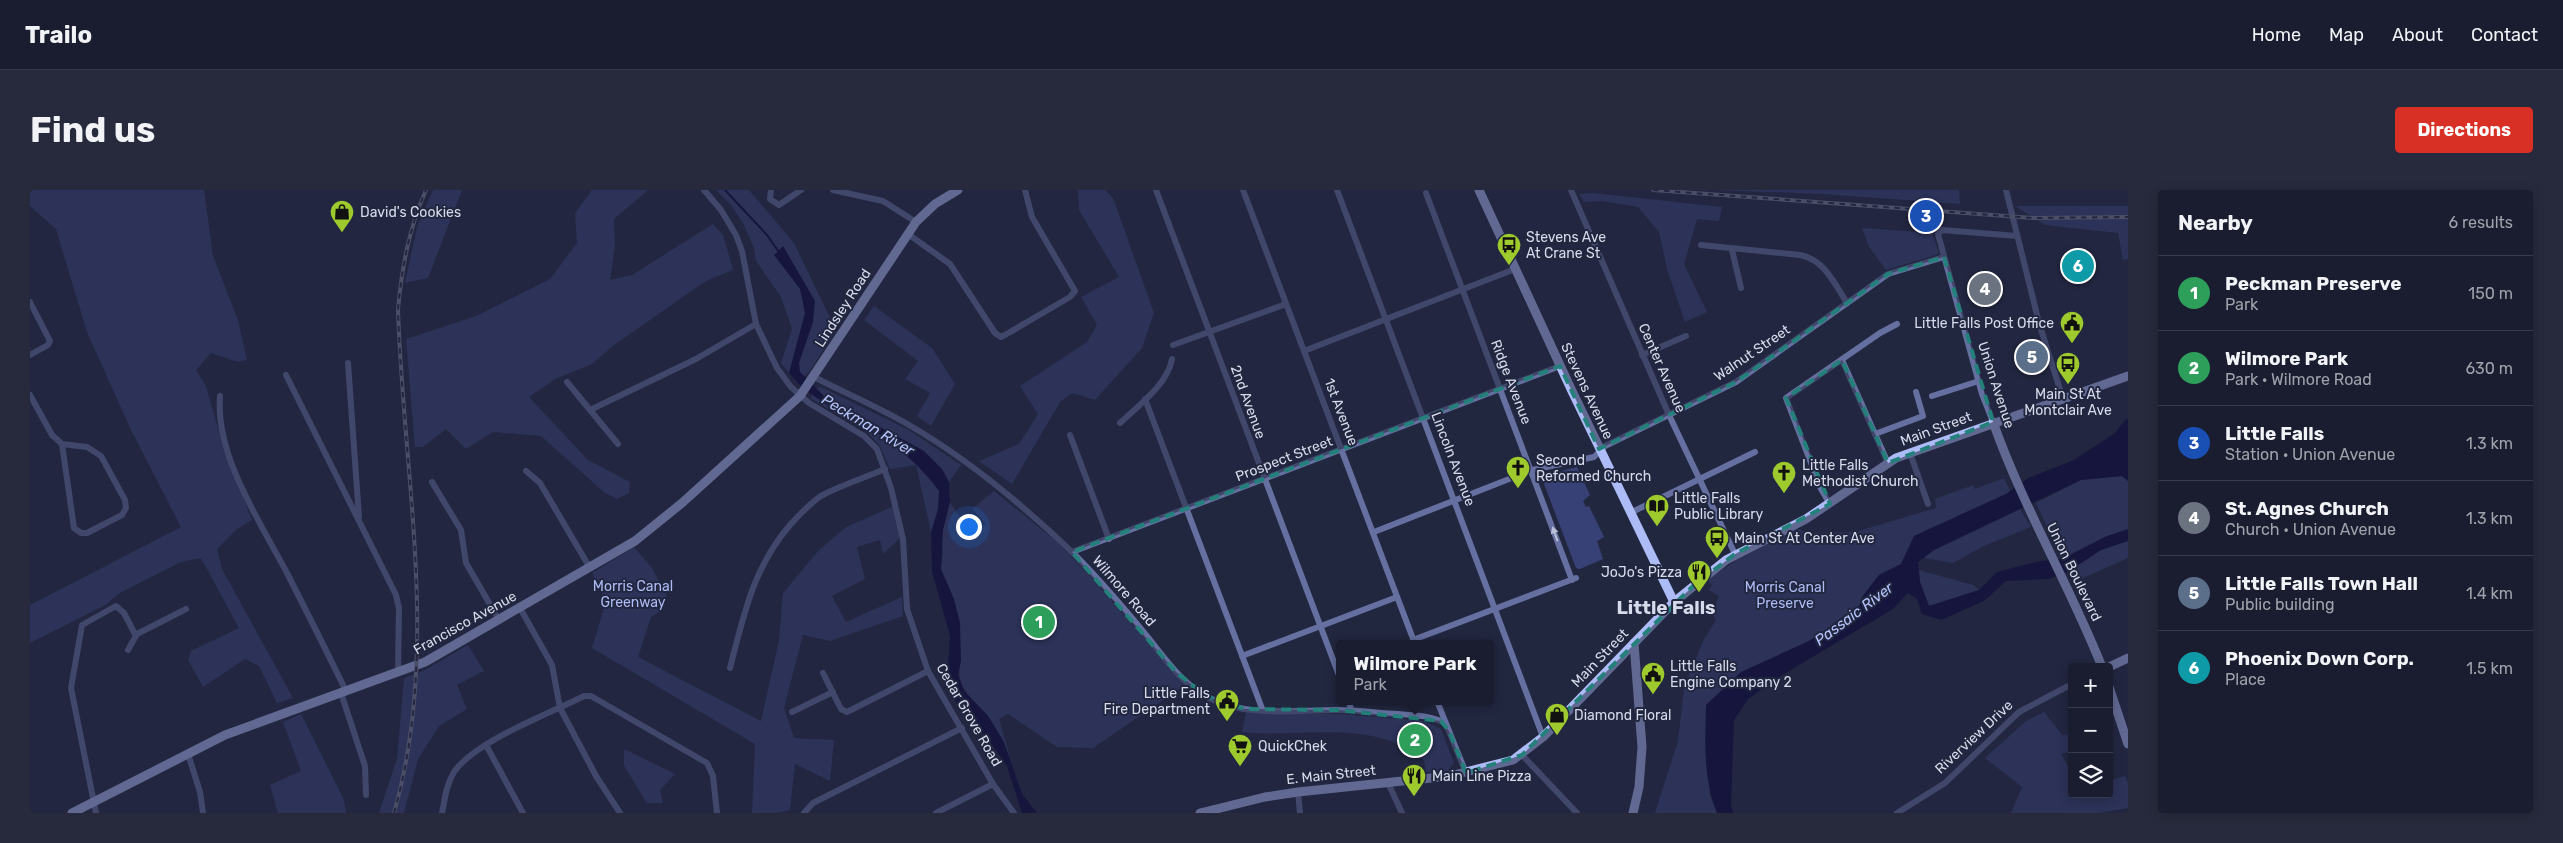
<!DOCTYPE html>
<html lang="en">
<head>
<meta charset="utf-8">
<style>
	:root { --surface:#1a1d30; --page:#272a3c; --text:#f1f3f6; --muted:#9fa2ab; --line:#383b4c; --accent:#d93025 }
	body { margin:0; font-family:Rubik,sans-serif; background:var(--page); color:var(--text) }
	.controls { position:absolute; right:15px; bottom:15px; display:grid; overflow:hidden; border-radius:5px; box-shadow:0 2px 12px #0003 }
	.controls button { width:45px; height:45px; display:grid; place-items:center; padding:0; border:0; border-bottom:1px solid var(--line); background:var(--surface); color:var(--text); font:25px sans-serif }
	.you { position:absolute; left:938px; top:336px; width:18px; height:18px; margin:-12px; border:4px solid #fff; border-radius:50%; background:#1a73e8; box-shadow:0 0 0 8px #1a73e833 }
	.badge { display:grid; place-items:center; width:32px; height:32px; border-radius:50%; background:var(--accent); color:#fff; font-size:16px; font-weight:700 }
	.pin { position:absolute; translate:-50% -50%; border:2px solid #fff; box-shadow:0 1px 5px #0006 }
	.popup { position:absolute; left:1306px; top:450px; width:158px; height:65px; box-sizing:border-box; display:grid; place-content:center; border-radius:5px; background:var(--surface); filter:drop-shadow(0 1px 4px #0005); font-size:16px; white-space:nowrap; color:var(--muted) }
	.popup b { font-size:19px; color:var(--text) }
	.popup::after { content:''; position:absolute; left:50%; top:100%; margin-left:-10px; border:10px solid transparent; border-top-color:var(--surface) }
	.list { margin:0; padding:0; list-style:none }
	h2 { display:flex; justify-content:space-between; align-items:center; height:65px; margin:0; padding:0 20px; font-size:21px }
	h2 small { font-size:16px; font-weight:400; color:var(--muted) }
	.list li { display:grid; grid-template-columns:32px 1fr auto; gap:15px; align-items:center; box-sizing:border-box; height:75px; padding:0 20px; border-top:1px solid var(--line) }
	.list b { display:block; font-size:19px; white-space:nowrap }
	.list p { margin:0; font-size:16px; white-space:nowrap; color:var(--muted) }
	.list em { font-size:16px; font-style:normal; color:var(--muted) }
	.icon { flex:none; width:28px; height:28px; fill:none; stroke:currentColor; stroke-width:2; stroke-linecap:round; stroke-linejoin:round }
	.map { position:relative; flex:none; width:2098px; height:623px; overflow:hidden; border-radius:5px }
	header { display:flex; align-items:center; gap:30px; box-sizing:border-box; height:70px; padding:0 25px; background:var(--surface); border-bottom:1px solid var(--line) }
	header strong { font-size:24px }
	nav { display:flex; gap:28px; margin-inline-start:auto; font-size:18px }
	.intro { display:flex; align-items:center; justify-content:space-between; box-sizing:border-box; height:120px; padding:0 30px }
	h1 { margin:0; font-size:35px }
	.button { padding:12px 22px; border-radius:5px; background:var(--accent); color:#fff; font-size:18px; font-weight:700 }
	main { display:flex; gap:30px; padding:0 30px }
	aside { flex:1; background:var(--surface); border-radius:5px; box-shadow:0 2px 12px #0003 }
	.map>svg:first-child { display:block }
	.green { fill:#384176 }
	.water { fill:#07003a }
	.lines { fill:none; stroke-linecap:round; stroke-linejoin:round }
	.stream { stroke:#07003a; stroke-width:2 }
	.minor { stroke:#6670a0; stroke-width:6 }
	.major { stroke:#adbbf6; stroke-width:9 }
	.rail-casing { stroke:#7a7f94; stroke-width:4 }
	.rail { stroke:#222740; stroke-width:2; stroke-dasharray:5.5; stroke-linecap:butt }
	.oneway { fill:#bac0d8 }
	.marked { fill:none; stroke:#23807a; stroke-width:4; stroke-dasharray:10 6; stroke-linejoin:round }
	.labels { text-anchor:middle; dominant-baseline:central; stroke-width:4; stroke-linejoin:round; paint-order:stroke }
	.poi-label { font-size:14px; fill:#d6daeb; stroke:#222740; text-anchor:start }
	.street-label { font-size:14px; fill:#d6daeb; stroke:#222740 }
	.park-label { font-size:14px; fill:#adbaf3; stroke:#222740 }
	.water-label { font-size:15px; font-style:italic; fill:#b5c3fc; stroke:#222740 }
	.district-label { font-size:19px; font-weight:bold; fill:#d6daeb; stroke:#222740 }
</style>
</head>
<body>
<header>
<strong>Trailo</strong>
<nav><a>Home</a><a>Map</a><a>About</a><a>Contact</a></nav>
</header>
<div class="intro"><h1>Find us</h1><a class="button">Directions</a></div>
<main>
<div class="map">
<svg width="2098" height="623" viewBox="0 0 2098 623">
	<rect width="100%" height="100%" fill="#222740"/>
	<g class="green">
		<polygon points="0,0 174,0 183,66 208,130 217,170 208,172 181,163 166,180 176,196 193,256 222,330 207,339 187,359 192,379 263,508 247,513 229,476 215,469 173,497 158,470 161,461 209,438 171,368 151,372 88,404 77,414 0,453 0,415 151,337 100,238 57,142 26,39 0,16"/>
		<polygon points="403,0 432,0 398,88 375,93 387,37"/>
		<polygon points="562,0 618,0 584,29 585,55 580,90 602,85 683,34 693,45 703,80 676,91 584,155 562,174 525,189 499,207 558,270 600,292 599,303 587,309 575,303 511,246 463,242 436,259 416,239 393,257 385,257 376,149 446,126 520,89 547,53 545,23"/>
		<polygon points="686,0 719,0 764,53 806,140 779,182 767,193 751,173 762,139 751,107 726,71 724,58 713,33 701,15"/>
		<polygon points="1048,0 1075,0 1083,8 1124,123 1112,158 1065,210 1042,203 1030,212 982,294 949,271 989,254 1008,224 990,196 1057,152 1067,135 1051,107 1089,87 1049,20"/>
		<polygon points="1683,0 1929,0 1930,14 1793,4"/>
		<polygon points="1564,3 1692,17 1689,31 1667,29 1654,74 1677,122 1655,132 1637,79 1629,42 1608,17 1573,11 1554,12 1549,4"/>
		<polygon points="1985,16 2098,16 2098,69 2093,70 2088,43 2015,35"/>
		<polygon points="1832,38 1902,43 1909,63 1906,65 1856,80 1839,57"/>
		<polygon points="844,116 902,158 925,194 901,236 887,226 900,203 875,189 888,171 834,130"/>
		<path d="M791,197L879,240L931,275L919,292L920,312L928,325L946,339L956,334L942,319L964,301L1027,352L1060,386L1155,495L1063,558L1027,557L978,524L969,529L982,574C976,557 969,542 959,528C946,510 925,499 930,475L911,379L913,360L901,342L886,275L860,279L850,256L837,242L782,209L781,205L786,198Z"/>
		<polygon points="1547,277 1560,305 1553,311 1556,317 1559,316 1574,347 1567,351 1573,369 1550,379 1546,378 1511,286"/>
		<polygon points="2092,286 2098,291 2098,339 2075,347 2032,369 2006,313 2051,290"/>
		<path d="M1974,288L1980,301L1976,304L1884,346L1871,374L1849,385L1832,407L1830,415C1813,425 1799,439 1782,449C1760,463 1735,472 1711,482L1679,603L1687,623H1625L1648,551L1654,498L1673,451L1686,430L1682,422L1689,406L1679,400L1682,395L1677,390L1707,370L1766,339L1783,343L1825,342L1906,318L1905,309L1943,295L1945,299Z"/>
		<polygon points="864,316 870,348 853,364 850,350 827,357 835,389 802,406 816,432 872,407 873,426 800,451 773,445 754,518 764,548 804,550 800,591 765,574 760,620 746,623 722,623 725,554 562,458 576,411 562,383 604,357 622,378 637,406 634,419 621,427 608,467 731,531 749,450 753,403 789,360 816,337"/>
		<polygon points="1990,319 2001,337 1954,356 1923,373 1894,368 1904,360"/>
		<polygon points="2098,351 2098,368 2046,391 2039,381 2071,360"/>
		<polygon points="1889,380 1943,395 1949,400 1899,416 1890,392"/>
		<polygon points="438,455 454,481 427,495 437,519 409,536 388,569 374,623 349,623 367,569 374,488 395,480"/>
		<path d="M1216,522L1236,524H1312L1394,531L1411,539L1424,573L1418,581L1396,582L1394,570C1386,565 1377,558 1368,554C1319,533 1263,548 1212,542Z"/>
		<polygon points="2014,522 2032,545 2042,544 2042,561 2031,564 2042,583 2042,604 2079,604 2079,591 2095,586 2098,593 2098,618 2068,623 1981,623 1992,597 1955,568 1996,531"/>
		<polygon points="271,524 314,610 316,623 248,623 240,595 271,581 253,532"/>
		<polygon points="594,559 645,584 630,600 633,613 617,613 594,576"/>
	</g>
	<g class="water">
		<path d="M753,56L785,111L783,132L769,173L770,182L795,207L894,261L912,279L919,292L920,312L913,340L911,379L924,409L930,433L931,471L928,485L934,501L958,526L974,552L992,604L1007,623H992L977,576L955,545L939,530L926,512L917,491L920,446L902,381L901,342L908,319L909,301C892,277 866,255 841,239C812,221 780,210 759,183L775,123L770,99L744,65Z"/>
		<path d="M2096,229H2098V291L2092,286L2051,290L1904,360L1888,372L1890,392L1899,416L1949,400L1967,382L2010,371L2032,369L2075,347L2098,339V351L2071,360L2039,381L2019,389L1976,391L1954,411L1911,430L1892,424L1887,409L1878,403L1863,419L1747,488L1718,509L1704,530L1701,617L1704,623H1687C1673,588 1675,552 1676,515L1711,482L1781,450L1830,415L1832,407L1849,385L1871,374L1884,346L1976,304L1998,288L2044,270L2085,243Z"/>
	</g>
	<g class="lines">
		<polyline class="stream" points="695,0 737,45 749,62"/>
		<g class="minor">
			<polyline points="674,0 691,20 706,45 712,61 726,134 747,178 761,197 779,213 834,246 847,259 861,298 873,349 877,419 898,481 963,594 984,623"/>
			<polyline points="741,0 740,9 749,15 771,0"/>
			<polyline points="803,0 853,11 886,32"/>
			<polyline points="1126,0 1310,488"/>
			<polyline points="1213,0 1385,454"/>
			<polyline points="1307,0 1513,547"/>
			<polyline points="1541,0 1639,225 1705,364"/>
			<polyline points="1976,0 2009,133 2033,209"/>
			<polyline points="1396,3 1542,390"/>
			<polyline points="878,44 920,74 965,143 971,147 975,145 1040,107 1045,101 1002,27 995,0"/>
			<path d="M1671,55L1770,65C1795,70 1804,93 1817,113"/>
			<polyline points="1702,60 1711,98"/>
			<polyline points="0,112 20,151 18,155 0,165"/>
			<polyline points="1143,155 1256,114"/>
			<polyline points="1274,161 1485,79"/>
			<polyline points="1612,165 1656,146"/>
			<polyline points="1812,170 1858,273"/>
			<polyline points="318,173 329,327"/>
			<polyline points="256,185 366,405 369,418 368,483"/>
			<path d="M784,187C815,203 848,217 879,235C938,269 994,316 1043,363C1069,389 1093,417 1116,445C1134,467 1151,493 1177,507C1217,528 1264,520 1308,520C1328,520 1348,523 1368,524C1384,526 1402,525 1416,534"/>
			<polyline points="537,192 588,254"/>
			<polyline points="0,205 22,245 32,254 57,257 71,266 95,310 96,318 92,325 57,343 51,343 44,338 32,254"/>
			<path d="M190,206C185,266 231,333 258,385C278,424 297,462 316,501"/>
			<polyline points="1902,206 1949,191"/>
			<polyline points="1115,209 1233,521"/>
			<polyline points="560,220 666,169 726,134"/>
			<polyline points="1963,232 1952,204 1908,44 1912,40 1987,46"/>
			<path d="M1090,233C1108,216 1138,194 1142,169"/>
			<polyline points="1845,244 1893,226 1886,202"/>
			<polyline points="1040,245 1079,349"/>
			<polyline points="1880,263 1898,314"/>
			<polyline points="496,281 510,293 560,378"/>
			<polyline points="402,292 431,340 436,373 469,430"/>
			<polyline points="1800,314 1791,299 1756,208 1850,143 1867,134"/>
			<polyline points="1600,323 1725,262"/>
			<polyline points="1344,342 1502,280 1564,267 1575,256 1706,192 1858,84 1914,67"/>
			<polyline points="1042,362 1530,176"/>
			<polyline points="490,418 522,475 530,518 566,586 590,623"/>
			<polyline points="1383,450 1546,388"/>
			<polyline points="98,460 107,444 156,419"/>
			<polyline points="1212,466 1367,407"/>
			<path d="M700,478C714,424 723,378 760,335C770,324 779,314 791,306C811,295 834,288 855,279"/>
			<polyline points="793,483 811,519 817,522 898,481"/>
			<polyline points="311,503 335,576 336,605"/>
			<polyline points="1319,511 1321,520"/>
			<polyline points="1407,511 1436,583"/>
			<polyline points="762,522 803,502"/>
			<polyline points="456,555 493,623"/>
			<polyline points="158,564 170,602 173,623"/>
			<polyline points="1492,565 1547,623"/>
			<polyline points="1358,593 1372,623"/>
			<polyline points="1268,602 1270,623"/>
			<polyline points="66,623 41,498 52,435 86,416 94,423 106,446"/>
			<path d="M412,623C415,609 416,595 424,582C445,551 519,524 554,506H561L677,573L683,586L687,623"/>
			<polyline points="774,623 783,613 932,538"/>
			<polyline points="906,623 963,594"/>
			<polyline points="1867,623 1915,593 1989,522 2042,494"/>
		</g>
		<g class="major">
			<polyline points="1449,0 1541,199 1644,412"/>
			<path d="M1963,232C1993,317 2039,394 2072,477"/>
			<polyline points="2079,477 2098,468"/>
			<polyline points="2079,497 2098,554"/>
			<polyline points="42,623 195,545 395,472 605,351 652,313 770,206 886,32 905,14 928,0"/>
			<polyline points="1170,623 1235,607 1268,602 1420,586 1483,570 1513,547 1644,412 1696,370 1776,329 1866,268 2098,186"/>
			<polyline points="1603,623 1609,597 1612,557 1604,453"/>
		</g>
		<defs>
			<g id="rail">
				<polyline points="1623,0 2003,28 2098,27"/>
				<path d="M364,623C411,459 373,286 368,119C372,77 379,38 396,0"/>
			</g>
		</defs>
		<use href="#rail" class="rail-casing"/>
		<use href="#rail" class="rail"/>
	</g>
	<defs><path id="oneway-solid" d="M-6-.8H1V-3.2L6.5 0L1 3.2V.8H-6Z" transform="scale(1.25)"/></defs>
	<use class="oneway" href="#oneway-solid" transform="translate(1525 344) rotate(-110)"/>
	<path d="M0 0H2098V623H0ZM1914,67L1963,232L1858,273L1812,170L1756,208L1800,314L1705,364L1663,396L1492,565L1436,583L1419,541L1411,531L1308,520L1215,519L1176,506L1146,482L1042,362L1530,176L1569,259L1706,192L1858,84Z" fill="#222740" fill-opacity=".55" fill-rule="evenodd"/>
	<path class="marked" d="M1914,67L1963,232L1858,273L1812,170L1756,208L1800,314L1705,364L1663,396L1492,565L1436,583L1419,541L1411,531L1308,520L1215,519L1176,506L1146,482L1042,362L1530,176L1569,259L1706,192L1858,84Z"/>
	<defs>
		<symbol id="shop-pin" viewBox="-11 -11 22 30"><path d="M0 17L-7.5 6A9.5 9.5 0 1 1 7.5 6Z" fill="#9fca2d" stroke="#222740"/><path d="M-5-2.5h2.3a2.7 3.5 0 0 1 5.4 0H5L5.5 6h-11ZM-1.5-2.5h3a1.5 2.3 0 0 0-3 0Z" fill="#111"/></symbol>
		<symbol id="bus-pin" viewBox="-11 -11 22 30"><path d="M0 17L-7.5 6A9.5 9.5 0 1 1 7.5 6Z" fill="#9fca2d" stroke="#222740"/><path d="M-5-6H5V4H4V6H2V4H-2V6H-4V4H-5ZM-3.5-4V0h7V-4ZM-3.5 1.2v1.5H-2V1.2ZM2 1.2v1.5H3.5V1.2Z" fill="#111"/></symbol>
		<symbol id="civic-pin" viewBox="-11 -11 22 30"><path d="M0 17L-7.5 6A9.5 9.5 0 1 1 7.5 6Z" fill="#9fca2d" stroke="#222740"/><path d="M-.6-6.5H3V-4.5H.6V-3L4-1V1h2V6H-6V1h2V-1L-.6-3ZM-1.2 2.5V6h2.4V2.5Z" fill="#111"/></symbol>
		<symbol id="church-pin" viewBox="-11 -11 22 30"><path d="M0 17L-7.5 6A9.5 9.5 0 1 1 7.5 6Z" fill="#9fca2d" stroke="#222740"/><path d="M-1.2-6h2.4v3.5h3.3v2.4h-3.3V6h-2.4V-.1h-3.3v-2.4h3.3Z" fill="#111"/></symbol>
		<symbol id="library-pin" viewBox="-11 -11 22 30"><path d="M0 17L-7.5 6A9.5 9.5 0 1 1 7.5 6Z" fill="#9fca2d" stroke="#222740"/><path d="M-6-4Q-3-5.5-.7-3.5V5Q-3 3-6 4ZM6-4Q3-5.5 .7-3.5V5Q3 3 6 4Z" fill="#111"/></symbol>
		<symbol id="restaurant-pin" viewBox="-11 -11 22 30"><path d="M0 17L-7.5 6A9.5 9.5 0 1 1 7.5 6Z" fill="#9fca2d" stroke="#222740"/><path d="M-5-6h1v4h1v-4h1v4h1v-4h1v5L-1.5 .5V6h-2V.5L-5-1ZM5-6V6H3V1.5H1.5Q1.5-4 5-6Z" fill="#111"/></symbol>
		<symbol id="supermarket-pin" viewBox="-11 -11 22 30"><path d="M0 17L-7.5 6A9.5 9.5 0 1 1 7.5 6Z" fill="#9fca2d" stroke="#222740"/><path d="M-6-5.5h2.5l.6 2H6L4.5 2H-2.5L-4.4-4H-6ZM-1.5 3.2a1.3 1.3 0 1 0 .1 0ZM3 3.2a1.3 1.3 0 1 0 .1 0Z" fill="#111"/></symbol>
	</defs>
	<g fill-rule="evenodd">
		<use href="#shop-pin" x="298" y="8" width="28" height="38"/>
		<use href="#bus-pin" x="1465" y="41" width="28" height="38"/>
		<use href="#civic-pin" x="2028" y="119" width="28" height="38"/>
		<use href="#bus-pin" x="2024" y="160" width="28" height="38"/>
		<use href="#church-pin" x="1474" y="264" width="28" height="38"/>
		<use href="#church-pin" x="1740" y="269" width="28" height="38"/>
		<use href="#library-pin" x="1613" y="302" width="28" height="38"/>
		<use href="#bus-pin" x="1673" y="334" width="28" height="38"/>
		<use href="#restaurant-pin" x="1655" y="368" width="28" height="38"/>
		<use href="#civic-pin" x="1609" y="470" width="28" height="38"/>
		<use href="#civic-pin" x="1183" y="497" width="28" height="38"/>
		<use href="#shop-pin" x="1513" y="511" width="28" height="38"/>
		<use href="#supermarket-pin" x="1196" y="542" width="28" height="38"/>
		<use href="#restaurant-pin" x="1370" y="572" width="28" height="38"/>
	</g>
	<g class="labels">
		<g class="poi-label">
			<text x="330" y="22">David's Cookies</text>
			<text x="1496" y="47">Stevens Ave<tspan x="1496" dy="16">At Crane St</tspan></text>
			<text x="2024" y="133" text-anchor="end">Little Falls Post Office</text>
			<text x="2038" y="204" text-anchor="middle">Main St At<tspan x="2038" dy="16">Montclair Ave</tspan></text>
			<text x="1506" y="270">Second<tspan x="1506" dy="16">Reformed Church</tspan></text>
			<text x="1772" y="275">Little Falls<tspan x="1772" dy="16">Methodist Church</tspan></text>
			<text x="1644" y="308">Little Falls<tspan x="1644" dy="16">Public Library</tspan></text>
			<text x="1704" y="348">Main St At Center Ave</text>
			<text x="1652" y="382" text-anchor="end">JoJo's Pizza</text>
			<text x="1640" y="476">Little Falls<tspan x="1640" dy="16">Engine Company 2</tspan></text>
			<text x="1180" y="503" text-anchor="end">Little Falls<tspan x="1180" dy="16">Fire Department</tspan></text>
			<text x="1544" y="525">Diamond Floral</text>
			<text x="1228" y="556">QuickChek</text>
			<text x="1402" y="586">Main Line Pizza</text>
		</g>
		<g class="street-label">
			<text transform="translate(813 118) rotate(-57)">Lindsley Road</text>
			<text transform="translate(1722 163) rotate(-34)">Walnut Street</text>
			<text transform="translate(1632 178) rotate(66)">Center Avenue</text>
			<text transform="translate(1481 192) rotate(69)">Ridge Avenue</text>
			<text transform="translate(1966 195) rotate(72)">Union Avenue</text>
			<text transform="translate(1557 201) rotate(65)">Stevens Avenue</text>
			<text transform="translate(1218 212) rotate(70)">2nd Avenue</text>
			<text transform="translate(1311 222) rotate(69)">1st Avenue</text>
			<text transform="translate(1906 239) rotate(-20)">Main Street</text>
			<text transform="translate(1254 269) rotate(-21)">Prospect Street</text>
			<text transform="translate(1423 269) rotate(69)">Lincoln Avenue</text>
			<text transform="translate(2044 382) rotate(64)">Union Boulevard</text>
			<text transform="translate(1094 401) rotate(49)">Wilmore Road</text>
			<text transform="translate(435 433) rotate(-29)">Francisco Avenue</text>
			<text transform="translate(1570 468) rotate(-46)">Main Street</text>
			<text transform="translate(939 525) rotate(60)">Cedar Grove Road</text>
			<text transform="translate(1944 547) rotate(-43)">Riverview Drive</text>
			<text transform="translate(1301 585) rotate(-6)">E. Main Street</text>
		</g>
		<g class="park-label">
			<text x="603" y="396">Morris Canal<tspan x="603" dy="16">Greenway</tspan></text>
			<text x="1755" y="397">Morris Canal<tspan x="1755" dy="16">Preserve</tspan></text>
		</g>
		<g class="water-label">
			<text transform="translate(838 235) rotate(31)">Peckman River</text>
			<text transform="translate(1824 424) rotate(-37)">Passaic River</text>
		</g>
		<g class="district-label">
			<text x="1636" y="417">Little Falls</text>
		</g>
	</g>
</svg>
<div class="controls">
<button>+</button>
<button>−</button>
<button><svg class="icon" aria-label="layers" viewBox="0 0 24 24"><path d="M12 4l9 5-9 5-9-5zM3 14l9 5 9-5"/></svg></button>
</div>
<div class="you"></div>
<div class="pin badge" style="left:1009px;top:432px;background:#2e9e5b">1</div>
<div class="pin badge" style="left:1385px;top:550px;background:#2e9e5b">2</div>
<div class="popup"><b>Wilmore Park</b>Park</div>
<div class="pin badge" style="left:1896px;top:26px;background:#1a4fb4">3</div>
<div class="pin badge" style="left:1955px;top:99px;background:#6b7280">4</div>
<div class="pin badge" style="left:2002px;top:167px;background:#5c6f8a">5</div>
<div class="pin badge" style="left:2048px;top:76px;background:#0f9aa8">6</div>
</div>
<aside>
<h2>Nearby<small>6 results</small></h2>
<ul class="list">
<li><span class="badge" style="background:#2e9e5b">1</span><div><b>Peckman Preserve</b><p>Park</p></div><em>150 m</em></li>
<li><span class="badge" style="background:#2e9e5b">2</span><div><b>Wilmore Park</b><p>Park · Wilmore Road</p></div><em>630 m</em></li>
<li><span class="badge" style="background:#1a4fb4">3</span><div><b>Little Falls</b><p>Station · Union Avenue</p></div><em>1.3 km</em></li>
<li><span class="badge" style="background:#6b7280">4</span><div><b>St. Agnes Church</b><p>Church · Union Avenue</p></div><em>1.3 km</em></li>
<li><span class="badge" style="background:#5c6f8a">5</span><div><b>Little Falls Town Hall</b><p>Public building</p></div><em>1.4 km</em></li>
<li><span class="badge" style="background:#0f9aa8">6</span><div><b>Phoenix Down Corp.</b><p>Place</p></div><em>1.5 km</em></li>
</ul>
</aside>
</main>
</body>
</html>
